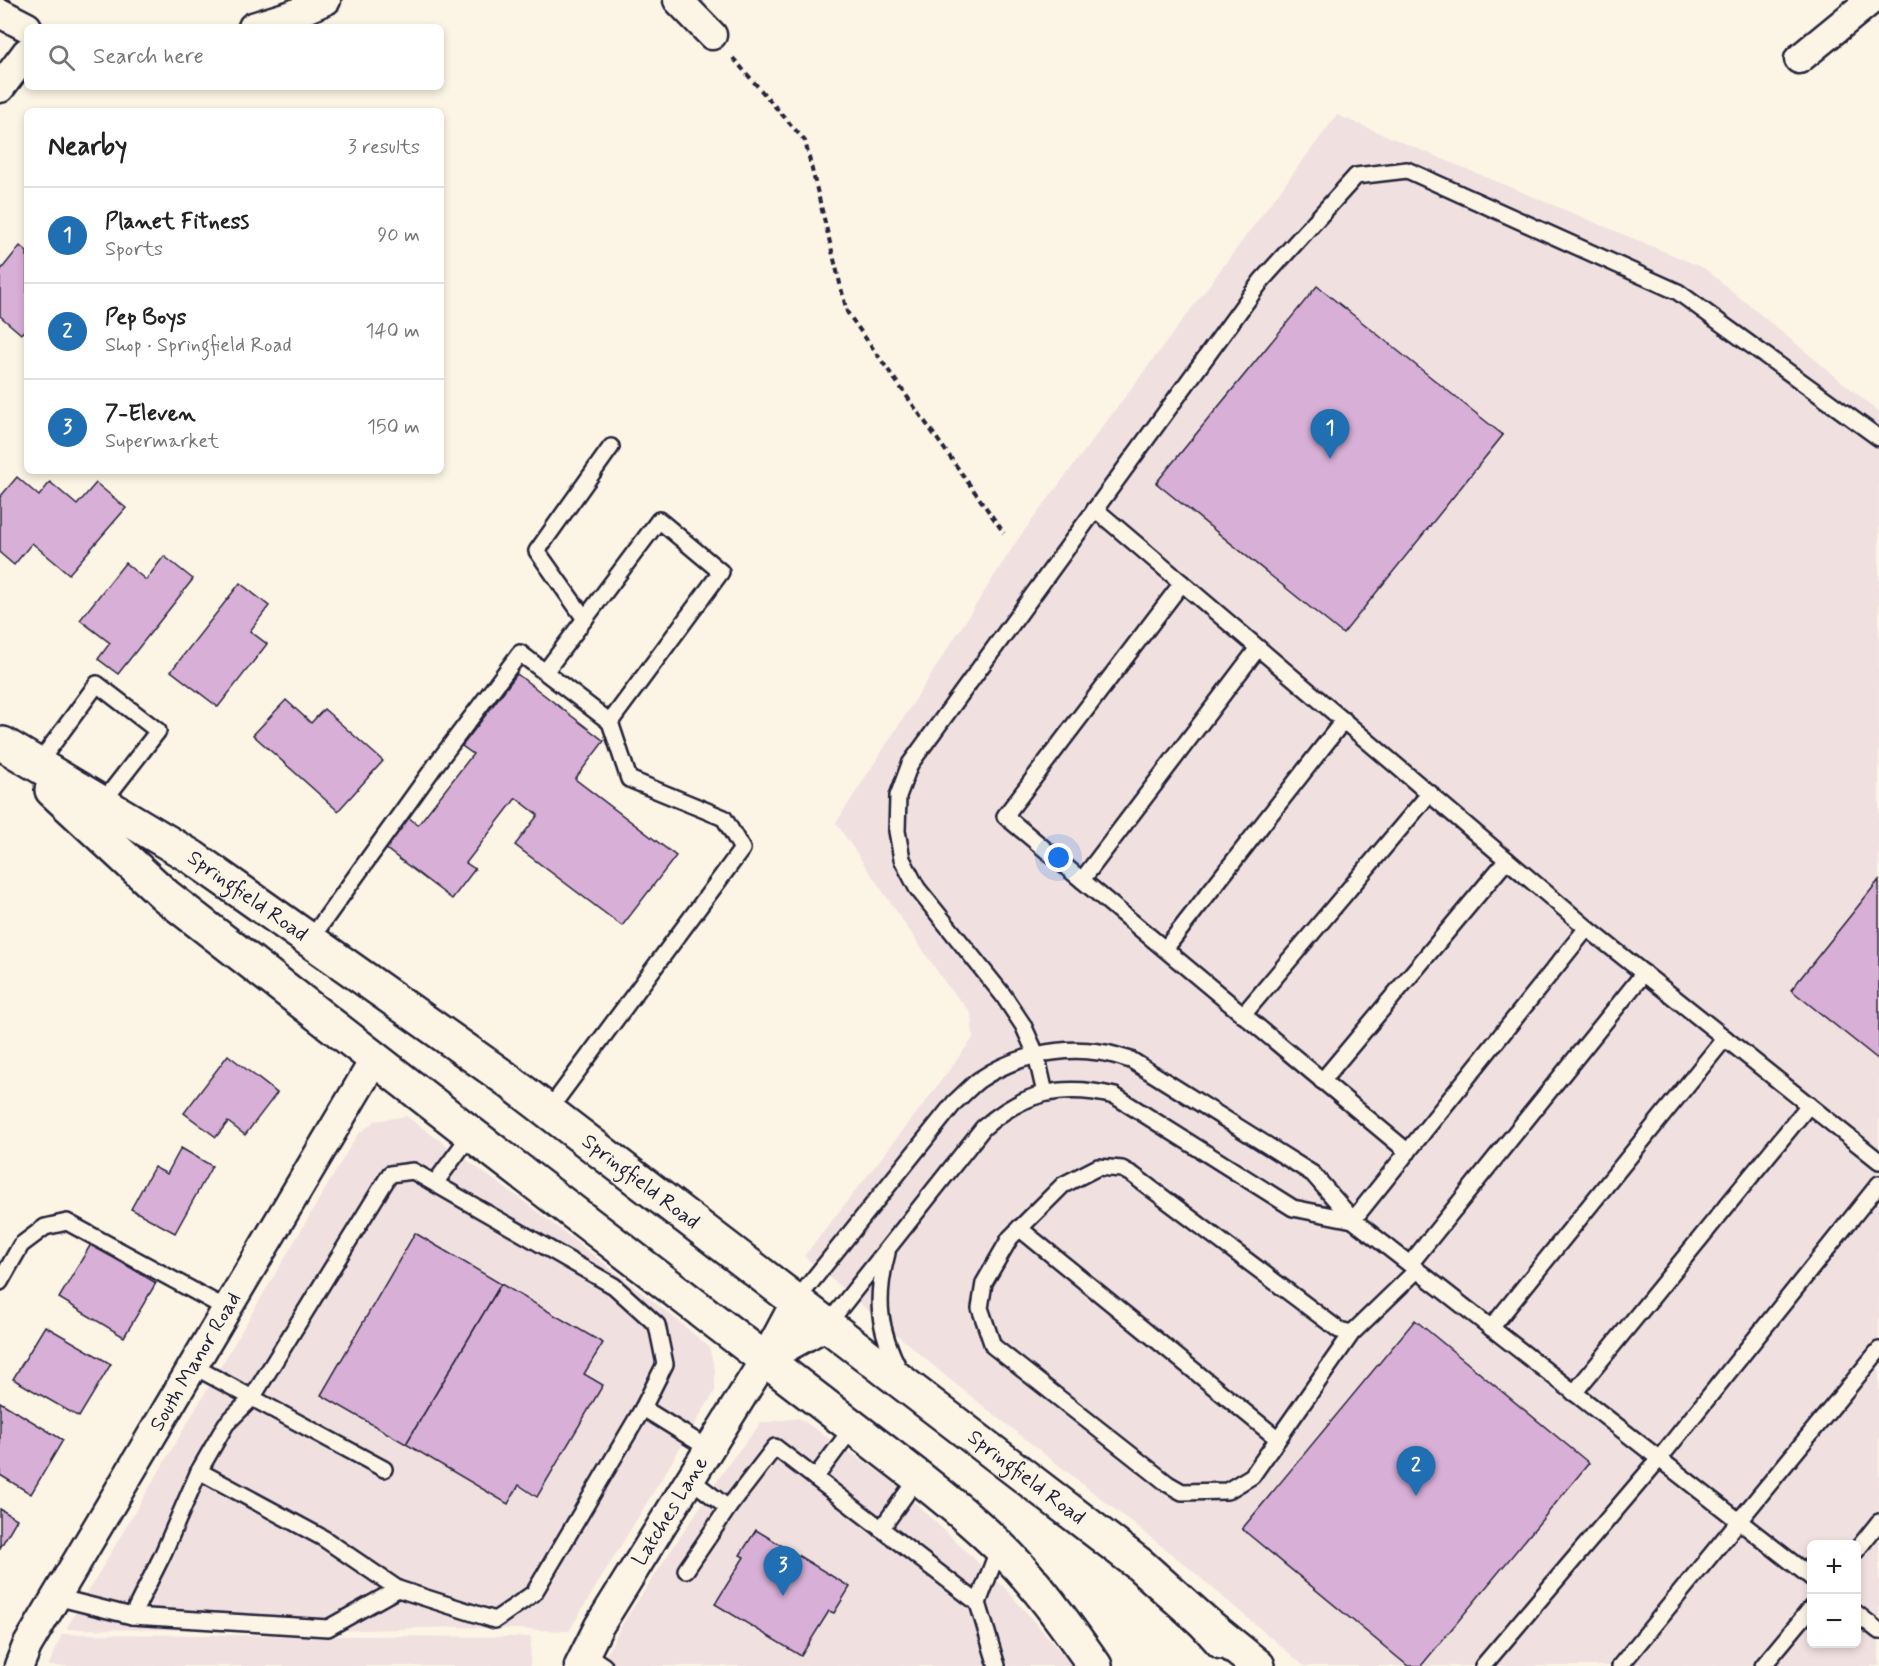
<!DOCTYPE html>
<html lang="en">
<head>
<meta charset="utf-8">
<style>
	:root { --surface:#fff; --page:#f2f2f2; --text:#222; --muted:#767676; --line:#e0e0e0; --accent:#1f6fb2 }
	body { margin:0; font-family:Mynerve,sans-serif; background:var(--page); color:var(--text) }
	.controls { position:absolute; right:18px; bottom:18px; display:grid; overflow:hidden; border-radius:9px; box-shadow:0 3px 9px #0003 }
	.controls button { width:54px; height:54px; display:grid; place-items:center; padding:0; border:0; border-bottom:2px solid var(--line); background:var(--surface); color:var(--text); font:30px sans-serif }
	.you { position:absolute; left:1059px; top:858px; width:21px; height:21px; margin:-15px; border:4px solid #fff; border-radius:50%; background:#1a73e8; box-shadow:0 0 0 9px #1a73e833 }
	.badge { display:grid; place-items:center; width:39px; height:39px; border-radius:50%; background:var(--accent); color:#fff; font-size:20px; font-weight:700 }
	.pin { position:absolute; translate:-50% -50px; filter:drop-shadow(0 2px 3px #0008) }
	.pin::after { content:''; position:absolute; top:32px; width:21px; height:18px; background:inherit; clip-path:polygon(0 0,100% 0,50% 100%) }
	.list { margin:0; padding:0; list-style:none }
	h2 { display:flex; justify-content:space-between; align-items:center; height:78px; margin:0; padding:0 24px; font-size:26px }
	h2 small { font-size:20px; font-weight:400; color:var(--muted) }
	.list li { display:grid; grid-template-columns:39px 1fr auto; gap:18px; align-items:center; box-sizing:border-box; height:96px; padding:0 24px; border-top:2px solid var(--line) }
	.list b { display:block; font-size:22px; white-space:nowrap }
	.list p { margin:0; font-size:20px; white-space:nowrap; color:var(--muted) }
	.list em { font-size:20px; font-style:normal; color:var(--muted) }
	.icon { flex:none; width:33px; height:33px; fill:none; stroke:currentColor; stroke-width:2; stroke-linecap:round; stroke-linejoin:round }
	.map { position:relative; flex:none; width:1879px; height:1666px; overflow:hidden }
	.search { position:absolute; background:var(--surface); box-shadow:0 3px 9px #0003; left:24px; top:24px; width:420px; height:66px; display:flex; align-items:center; gap:15px; box-sizing:border-box; padding:0 21px; border-radius:9px; color:var(--muted); font-size:22px }
	.panel { position:absolute; background:var(--surface); box-shadow:0 3px 9px #0003; left:24px; top:108px; width:420px; height:366px; border-radius:9px }
	.map>svg:first-child { display:block }
	.built { fill:#f1e0e0; fill-rule:evenodd }
	.building { fill:#d8afd6; stroke:#22223b; stroke-width:1.5 }
	.lines { fill:none; stroke-linecap:round; stroke-linejoin:round }
	.service-casing { stroke:#22223b; stroke-width:20 }
	.minor-casing { stroke:#22223b; stroke-width:33 }
	.primary-casing { stroke:#22223b; stroke-width:38 }
	.trunk-casing { stroke:#22223b; stroke-width:38 }
	.path { stroke:#22223b; stroke-width:4; stroke-dasharray:6 4.5; stroke-linecap:butt }
	.service { stroke:#fcf5e5; stroke-width:15 }
	.minor { stroke:#fcf5e5; stroke-width:28 }
	.primary { stroke:#fcf5e5; stroke-width:33 }
	.trunk { stroke:#fcf5e5; stroke-width:33 }
	.labels { text-anchor:middle; dominant-baseline:central; stroke-width:4.5; stroke-linejoin:round; paint-order:stroke }
	.street-label { font-size:21px; fill:#22223b; stroke:#fcf5e5 }
</style>
</head>
<body>
<div class="map">
<svg width="1879" height="1666" viewBox="0 0 1879 1666">
	<rect width="100%" height="100%" fill="#fcf5e5"/>
	<filter id="ink" filterUnits="userSpaceOnUse"><feTurbulence type="fractalNoise" baseFrequency=".0167" numOctaves="2"/><feDisplacementMap in="SourceGraphic" scale="12" xChannelSelector="R" yChannelSelector="G"/><feConvolveMatrix kernelMatrix="1 2 1 2 8 2 1 2 1" color-interpolation-filters="sRGB"/></filter>
	<g filter="url(#ink)">
		<g class="built">
			<path d="M1337,115L1704,268L1879,412V1666H1304L1183,1563L949,1379L804,1256L926,1101L973,1038L971,1013L946,984L836,823L1018,539ZM1812,1544H1856V1644H1812Z"/>
			<polygon points="406,1116 530,1206 671,1315 709,1347 715,1370 715,1391 569,1631 456,1627 334,1631 66,1629 357,1135 375,1121"/>
			<polygon points="799,1418 891,1480 1007,1590 1073,1666 600,1666 624,1621 732,1459 761,1423"/>
			<polygon points="62,1634 531,1637 530,1666 48,1666"/>
		</g>
		<g class="building">
			<polygon points="20,246 27,252 27,327 21,334 0,316 0,271"/>
			<polygon points="1317,286 1503,435 1343,634 1156,483"/>
			<polygon points="17,477 39,496 50,482 77,505 96,483 126,508 69,574 32,543 14,565 0,553 0,497"/>
			<polygon points="164,556 193,579 118,674 98,659 110,643 80,620 125,563 146,580"/>
			<polygon points="240,583 269,606 250,631 267,644 218,707 171,671"/>
			<polygon points="517,674 604,741 575,779 676,856 622,926 515,845 538,815 516,798 466,863 475,869 452,899 385,848 408,817 418,825 473,754 462,746"/>
			<polygon points="286,700 311,723 324,709 383,761 338,811 253,735"/>
			<polygon points="1879,880 1879,1060 1791,990"/>
			<polygon points="228,1055 277,1093 245,1135 228,1122 216,1137 184,1113"/>
			<polygon points="181,1148 212,1166 175,1233 131,1209 154,1167 167,1174"/>
			<polygon points="415,1233 501,1284 406,1444 321,1395"/>
			<polygon points="91,1244 156,1283 124,1337 59,1298"/>
			<polygon points="501,1284 603,1343 584,1374 603,1385 537,1497 519,1485 508,1504 406,1444"/>
			<polygon points="1415,1320 1589,1463 1421,1666 1408,1666 1242,1529"/>
			<polygon points="45,1326 111,1364 79,1417 13,1379"/>
			<polygon points="0,1402 63,1440 31,1494 0,1475"/>
			<polygon points="0,1509 17,1519 0,1548"/>
			<polygon points="756,1530 850,1587 834,1613 829,1611 801,1656 715,1604 744,1557 740,1555"/>
		</g>
		<g class="lines">
			<defs>
				<g id="service">
					<polyline points="1095,509 1587,928 1353,1220"/>
					<polyline points="1182,583 1005,816 1408,1152"/>
					<polyline points="585,619 537,551 611,447"/>
					<polyline points="35,768 97,684 158,731 102,803"/>
					<polyline points="1082,880 1258,648"/>
					<polyline points="1587,928 1879,1161"/>
					<polyline points="310,940 437,763 520,653 610,722 721,572 659,520 545,672"/>
					<polyline points="1165,949 1344,720"/>
					<polyline points="1243,1015 1430,793"/>
					<polyline points="1322,1081 1507,860"/>
					<polyline points="1045,1093 1036,1054 1023,1025 1003,995 917,888 902,859 897,831 898,796 910,764 1262,280 1356,176 1407,170 1678,292 1879,438"/>
					<polyline points="548,1111 742,849 724,818 629,779 610,722"/>
					<polygon points="413,1171 614,1286 657,1325 665,1364 643,1408 534,1593 495,1620 398,1589 323,1538 199,1471 226,1424 252,1398 390,1174"/>
					<polyline points="435,1183 471,1134"/>
					<polyline points="1019,1228 1278,1439"/>
					<path d="M887,1253C875,1299 878,1329 900,1371"/>
					<polyline points="1410,1264 1644,973"/>
					<polyline points="0,1282 21,1245 45,1227 67,1222 227,1309"/>
					<path d="M796,1301L955,1102C963,1095 971,1086 979,1080C1013,1057 1058,1046 1099,1052C1110,1053 1120,1057 1131,1060L1313,1174L1353,1220L1812,1578"/>
					<path d="M827,1325L983,1128C1024,1092 1062,1083 1115,1096L1293,1208L1353,1220"/>
					<polyline points="1491,1328 1725,1038"/>
					<polyline points="1352,1333 1252,1476 1227,1491 1182,1492 1168,1484 993,1346 980,1308 984,1283 1010,1238 1063,1185 1098,1167 1122,1169 1133,1175 1339,1330 1352,1333 1417,1270"/>
					<polyline points="193,1366 384,1469"/>
					<polyline points="1574,1393 1809,1105"/>
					<polyline points="643,1408 709,1449"/>
					<polyline points="199,1471 162,1556 132,1616 328,1628 398,1589"/>
					<polyline points="815,1478 853,1427"/>
					<polyline points="728,1508 775,1447 978,1603"/>
					<polyline points="881,1529 918,1477"/>
					<polyline points="1856,1551 1879,1522"/>
					<polyline points="686,1570 728,1508 690,1479"/>
					<polyline points="56,1597 132,1616"/>
					<polyline points="1856,1613 1879,1631"/>
					<polyline points="585,1653 604,1666"/>
					<polyline points="997,1666 978,1603 999,1548"/>
					<polyline points="1483,1666 1659,1459 1879,1184"/>
					<polyline points="1620,1666 1879,1350"/>
					<polyline points="1763,1666 1812,1607"/>
				</g>
				<g id="minor">
					<polyline points="678,0 712,35"/>
					<polyline points="0,13 27,27"/>
					<polyline points="253,27 292,15 326,0"/>
					<polyline points="1799,59 1871,0"/>
					<polyline points="0,88 27,52"/>
					<polyline points="765,1359 827,1325"/>
					<path id="s1" d="M19,1666L27,1646L375,1059"/>
					<path id="s2" d="M579,1666L599,1626L765,1359L796,1301"/>
				</g>
				<g id="primary">
					<path id="s3" d="M3,744L192,857L505,1078L1139,1564L1204,1622L1222,1642"/>
					<path d="M52,790L166,896L465,1129L918,1477C953,1505 989,1534 1019,1567C1047,1598 1071,1632 1095,1666"/>
				</g>
				<polyline id="trunk" points="1204,1622 1258,1666"/>
			</defs>
			<use href="#service" class="service-casing"/>
			<use href="#minor" class="minor-casing"/>
			<use href="#primary" class="primary-casing"/>
			<use href="#trunk" class="trunk-casing"/>
			<polyline class="path" points="733,58 805,141 847,312 1004,533"/>
			<use href="#service" class="service"/>
			<use href="#minor" class="minor"/>
			<use href="#primary" class="primary"/>
			<use href="#trunk" class="trunk"/>
		</g>
	</g>
	<g class="labels">
		<g class="street-label">
			<text stroke="none"><textPath href="#s3" startOffset="288">Springfield Road</textPath></text>
			<text stroke="none"><textPath href="#s3" startOffset="774">Springfield Road</textPath></text>
			<text stroke="none"><textPath href="#s1" startOffset="352">South Manor Road</textPath></text>
			<text stroke="none"><textPath href="#s3" startOffset="1260">Springfield Road</textPath></text>
			<text stroke="none"><textPath href="#s2" startOffset="180">Latches Lane</textPath></text>
		</g>
	</g>
</svg>
<div class="controls">
<button>+</button>
<button>−</button>
</div>
<div class="you"></div>
<div class="pin badge" style="left:1330px;top:459px">1</div>
<div class="pin badge" style="left:1416px;top:1496px">2</div>
<div class="pin badge" style="left:783px;top:1596px">3</div>
<div class="search"><svg class="icon" aria-label="search" viewBox="0 0 24 24"><circle cx="10" cy="10" r="6"/><path d="M15 15l6 6"/></svg>Search here</div>
<section class="panel">
<h2>Nearby<small>3 results</small></h2>
<ul class="list">
<li><span class="badge">1</span><div><b>Planet Fitness</b><p>Sports</p></div><em>90 m</em></li>
<li><span class="badge">2</span><div><b>Pep Boys</b><p>Shop · Springfield Road</p></div><em>140 m</em></li>
<li><span class="badge">3</span><div><b>7-Eleven</b><p>Supermarket</p></div><em>150 m</em></li>
</ul>
</section>
</div>
</body>
</html>
